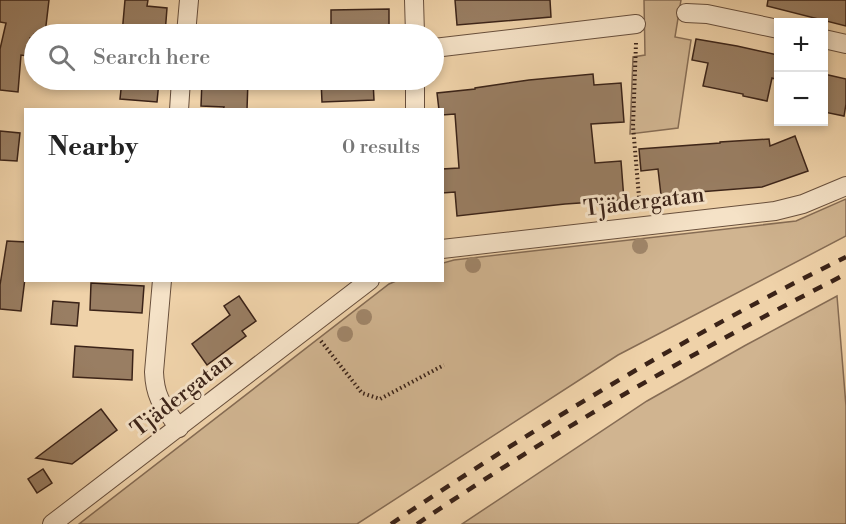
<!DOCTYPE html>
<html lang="en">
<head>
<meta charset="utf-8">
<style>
	:root { --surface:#fff; --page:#f2f2f2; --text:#222; --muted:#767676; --line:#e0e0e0 }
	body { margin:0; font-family:"Libre Bodoni",serif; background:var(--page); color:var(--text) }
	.controls { position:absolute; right:18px; top:18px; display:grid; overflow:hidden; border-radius:0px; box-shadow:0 3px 9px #0003 }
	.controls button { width:54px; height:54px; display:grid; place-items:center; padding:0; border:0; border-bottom:2px solid var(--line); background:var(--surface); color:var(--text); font:30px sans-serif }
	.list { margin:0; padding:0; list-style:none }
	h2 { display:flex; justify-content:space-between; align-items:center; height:78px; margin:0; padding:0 24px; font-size:26px }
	h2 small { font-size:20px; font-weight:400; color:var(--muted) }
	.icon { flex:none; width:33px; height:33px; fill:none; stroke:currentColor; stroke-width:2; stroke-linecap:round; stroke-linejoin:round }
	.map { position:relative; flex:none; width:846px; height:524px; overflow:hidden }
	.search { position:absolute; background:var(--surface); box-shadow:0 3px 9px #0003; left:24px; top:24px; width:420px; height:66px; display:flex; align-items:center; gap:15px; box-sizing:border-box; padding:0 21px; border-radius:33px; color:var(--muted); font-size:22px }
	.panel { position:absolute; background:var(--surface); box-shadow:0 3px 9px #0003; left:24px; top:108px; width:420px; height:174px; border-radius:0px }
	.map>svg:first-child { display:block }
	.green { fill:#d0b490; stroke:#866c54; stroke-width:1.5 }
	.building { fill:#997e63; stroke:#3b2318; stroke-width:1.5 }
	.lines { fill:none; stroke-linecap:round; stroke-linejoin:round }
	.street-casing { stroke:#684f3c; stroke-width:20 }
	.path { stroke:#3b2318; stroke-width:4; stroke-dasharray:1.5 3; stroke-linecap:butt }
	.street { stroke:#f5e2c7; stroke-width:18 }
	.rail { stroke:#3b2318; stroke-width:4.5; stroke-dasharray:10 10; stroke-linecap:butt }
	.tree { fill:#a0866a }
	.labels { text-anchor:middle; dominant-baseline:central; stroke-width:6; stroke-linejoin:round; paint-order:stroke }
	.street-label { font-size:22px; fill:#3b2318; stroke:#f5e2c7 }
</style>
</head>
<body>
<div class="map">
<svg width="846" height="524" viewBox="0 0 846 524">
	<rect width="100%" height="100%" fill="#efd2a9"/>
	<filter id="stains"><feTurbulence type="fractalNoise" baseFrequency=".00333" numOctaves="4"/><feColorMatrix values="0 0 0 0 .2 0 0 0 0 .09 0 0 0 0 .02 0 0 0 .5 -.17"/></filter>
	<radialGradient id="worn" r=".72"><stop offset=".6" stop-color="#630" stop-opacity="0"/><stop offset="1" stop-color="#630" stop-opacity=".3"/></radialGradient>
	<g class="green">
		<polygon points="644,0 681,0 675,37 691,40 678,128 630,134 633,57 645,55"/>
		<polygon points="846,199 846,236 618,355 357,524 79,524 389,284 396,281 442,280 443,263 454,260 796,221"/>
		<polygon points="837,296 846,406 846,524 462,524 647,401 746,345"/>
	</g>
	<g class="building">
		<polygon points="0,0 49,0 45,34 34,34 34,39 30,38 27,56 21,55 18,92 0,90 0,49 6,23 0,22"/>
		<polygon points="125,0 148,0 147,6 167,8 165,34 122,34"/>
		<polygon points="455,0 550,0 551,17 457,25"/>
		<polygon points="768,0 846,0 846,26 767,6"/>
		<polygon points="389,9 389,28 375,28 376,34 331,34 331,10"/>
		<polygon points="696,39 737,46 778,55 778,80 772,78 767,101 743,96 743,94 703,86 708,63 692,60"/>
		<polygon points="593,74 594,85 621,83 624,122 591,124 595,163 621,161 624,200 565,204 457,216 455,192 442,193 442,169 459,168 455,114 442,115 442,110 439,110 437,93 475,89 475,88 529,80"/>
		<polygon points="824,74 846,79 846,104 844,116 824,112"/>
		<polygon points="122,80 159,81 157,102 120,99"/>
		<polygon points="202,80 248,80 247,110 223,110 224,107 201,106"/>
		<polygon points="321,80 373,80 374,100 322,102"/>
		<polygon points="0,131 20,133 17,161 0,160"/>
		<polygon points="795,136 808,171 762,187 661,195 658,169 641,171 639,149 720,143 720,142 769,139 770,146"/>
		<polygon points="7,241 26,242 26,270 21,311 0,309 0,285"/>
		<polygon points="91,283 144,286 142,313 90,310"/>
		<polygon points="239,296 256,321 242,331 246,336 207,365 192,344 230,315 224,306"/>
		<polygon points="53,301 79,303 77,326 51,324"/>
		<polygon points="75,346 133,350 132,380 73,377"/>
		<polygon points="101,409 117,430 72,464 36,458"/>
		<polygon points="43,469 52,483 37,493 28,479"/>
	</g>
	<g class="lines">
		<defs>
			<g id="street">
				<polyline points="414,0 415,34"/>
				<polyline points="686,13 707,14 778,29"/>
				<polyline points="186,34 189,0"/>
				<polyline points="824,39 846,44"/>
				<polyline points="434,48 636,24"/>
				<polyline points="179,110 181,80"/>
				<polyline points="415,110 415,80"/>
				<polyline points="442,249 775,211 803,204 846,186"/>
				<path d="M162,280L154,372C155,399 164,407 179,428"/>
				<polyline points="52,524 370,280"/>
			</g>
		</defs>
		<use href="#street" class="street-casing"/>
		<g class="path">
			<polyline points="636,43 633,126 640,209"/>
			<polyline points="321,341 362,393 380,399 444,365"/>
		</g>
		<use href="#street" class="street"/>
		<g class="rail">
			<path d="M391,524C537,426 688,335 846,257"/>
			<path d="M417,524C554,431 699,349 846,274"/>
		</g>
	</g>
	<g class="tree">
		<circle cx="640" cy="246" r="8"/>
		<circle cx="473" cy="265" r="8"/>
		<circle cx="364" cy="317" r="8"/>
		<circle cx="345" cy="334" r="8"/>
	</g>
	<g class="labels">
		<g class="street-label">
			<text transform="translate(644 202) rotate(-7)">Tjädergatan</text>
			<text transform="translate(182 395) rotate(-38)">Tjädergatan</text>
		</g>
	</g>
	<rect width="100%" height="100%" filter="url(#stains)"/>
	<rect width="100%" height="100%" fill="url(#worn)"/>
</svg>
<div class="controls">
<button>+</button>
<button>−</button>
</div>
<div class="search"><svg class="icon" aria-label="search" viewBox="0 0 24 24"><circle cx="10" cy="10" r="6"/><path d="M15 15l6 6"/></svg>Search here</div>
<section class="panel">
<h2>Nearby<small>0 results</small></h2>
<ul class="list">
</ul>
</section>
</div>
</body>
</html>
